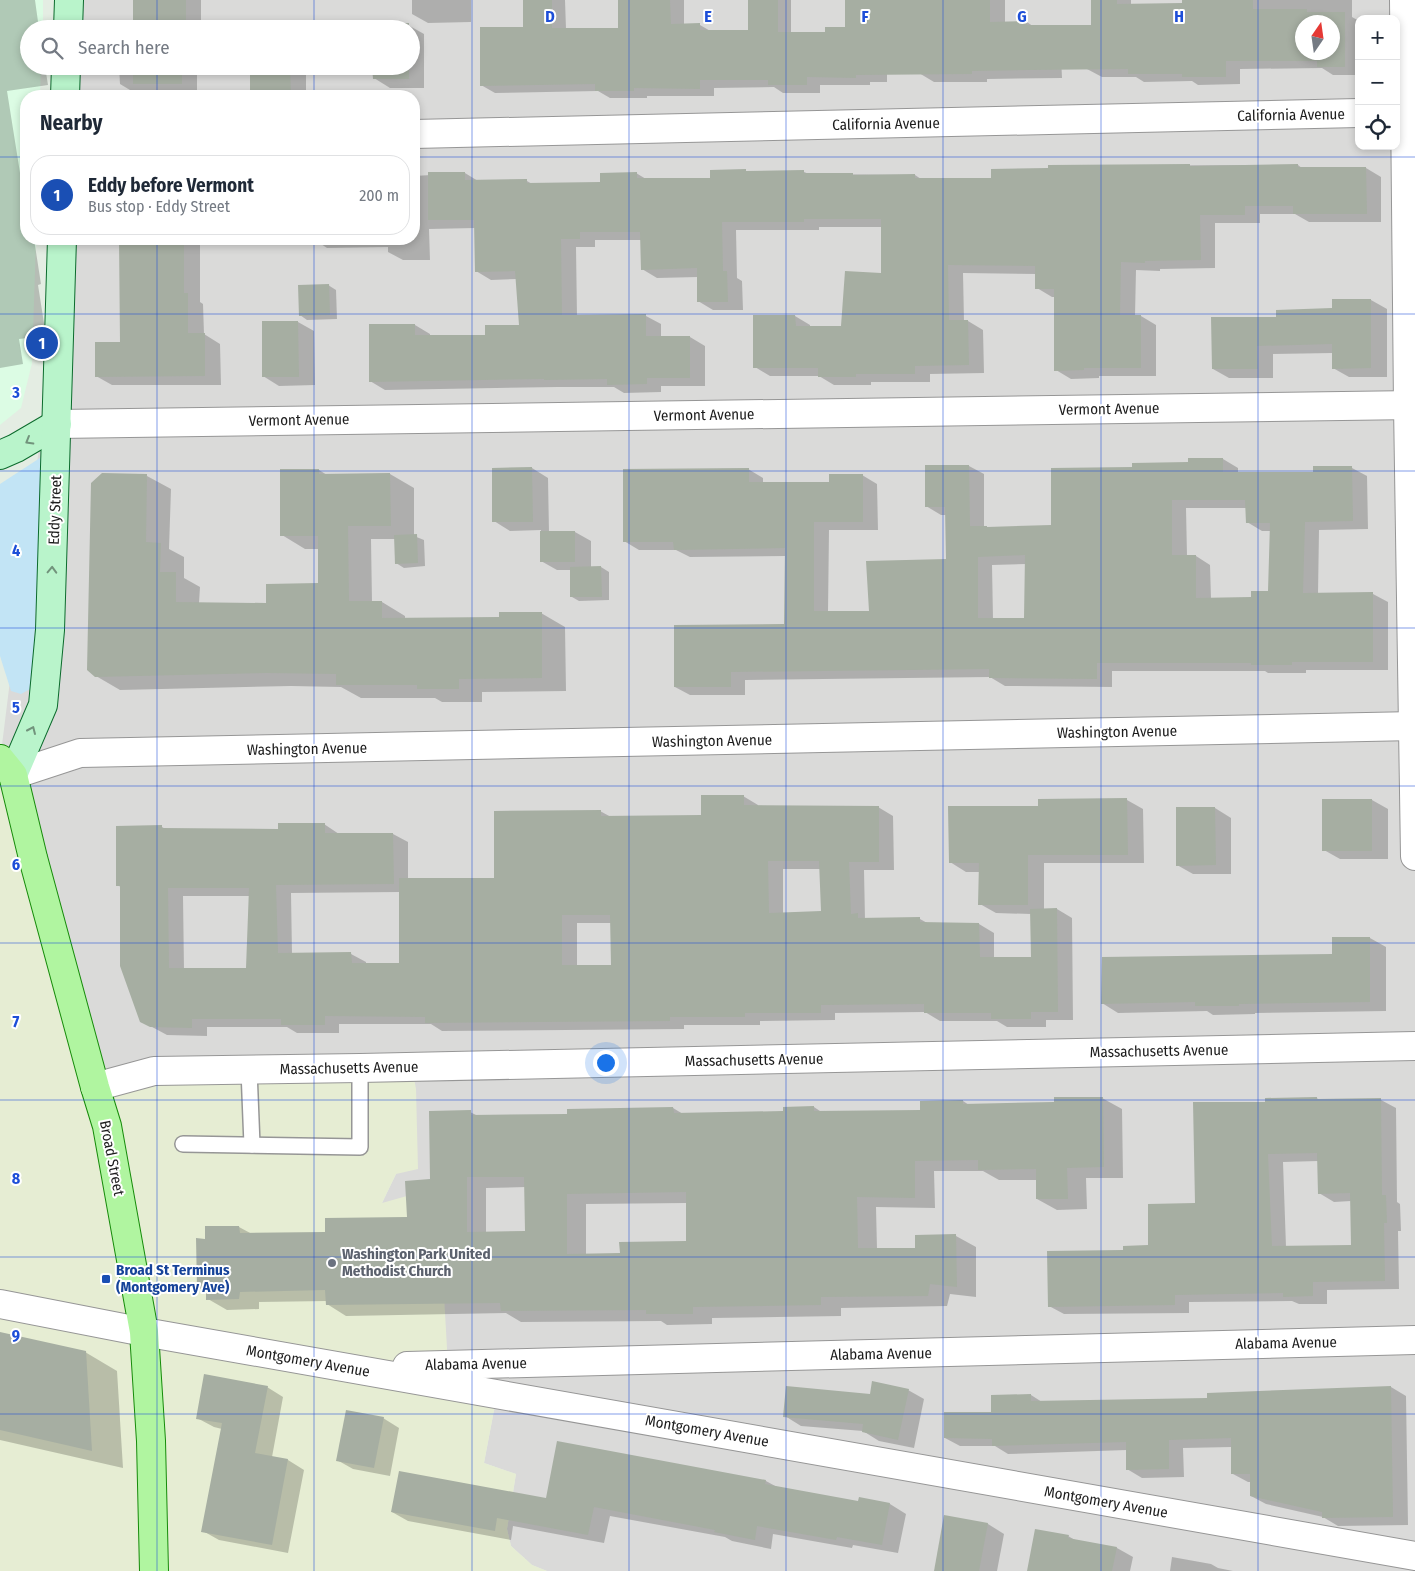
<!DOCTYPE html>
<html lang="en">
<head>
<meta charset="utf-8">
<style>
	:root { --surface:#fff; --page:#f6f6f7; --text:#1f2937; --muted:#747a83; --line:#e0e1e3; --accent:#111827 }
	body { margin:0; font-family:"Fira Sans Condensed",sans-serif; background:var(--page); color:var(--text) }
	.controls { position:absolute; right:15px; top:15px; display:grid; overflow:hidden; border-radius:10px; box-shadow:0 2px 8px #0003 }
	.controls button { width:45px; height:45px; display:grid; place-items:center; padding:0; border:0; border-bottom:1px solid var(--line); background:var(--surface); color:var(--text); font:25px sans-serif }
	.compass { position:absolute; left:1295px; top:15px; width:45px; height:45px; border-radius:50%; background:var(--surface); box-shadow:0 2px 8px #0003; rotate:13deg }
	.you { position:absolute; left:605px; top:1062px; width:18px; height:18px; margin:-12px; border:4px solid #fff; border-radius:50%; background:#1a73e8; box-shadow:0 0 0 8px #1a73e833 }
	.badge { display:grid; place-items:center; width:32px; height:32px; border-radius:50%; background:var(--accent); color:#fff; font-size:16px; font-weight:700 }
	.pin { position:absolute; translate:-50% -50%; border:2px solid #fff; box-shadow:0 1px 5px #0006 }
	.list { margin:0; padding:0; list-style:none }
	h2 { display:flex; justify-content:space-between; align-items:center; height:65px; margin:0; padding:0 20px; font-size:21px }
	h2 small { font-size:16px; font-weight:400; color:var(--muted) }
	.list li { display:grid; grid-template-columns:32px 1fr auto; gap:15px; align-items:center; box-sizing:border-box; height:80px; margin:0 10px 10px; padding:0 10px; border:1px solid var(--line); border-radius:20px }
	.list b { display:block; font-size:19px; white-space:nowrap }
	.list p { margin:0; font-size:16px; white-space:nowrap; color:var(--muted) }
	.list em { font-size:16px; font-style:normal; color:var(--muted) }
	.icon { flex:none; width:28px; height:28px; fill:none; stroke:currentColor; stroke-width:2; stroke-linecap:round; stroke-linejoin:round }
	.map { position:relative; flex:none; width:1415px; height:1571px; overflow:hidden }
	.search { position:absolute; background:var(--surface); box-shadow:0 2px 8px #0003; left:20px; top:20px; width:400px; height:55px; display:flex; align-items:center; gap:12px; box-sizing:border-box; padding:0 18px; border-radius:28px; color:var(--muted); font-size:19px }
	.panel { position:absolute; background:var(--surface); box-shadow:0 2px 8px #0003; left:20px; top:90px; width:400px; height:155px; border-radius:20px }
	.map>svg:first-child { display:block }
	.residential { fill:#dadad9; fill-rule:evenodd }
	.commercial { fill:#e6edd3 }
	.education { fill:#dcfce4 }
	.park { fill:#c2e4f5 }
	.shadow { fill:#0003; fill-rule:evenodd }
	.building { fill:#a6aea2; fill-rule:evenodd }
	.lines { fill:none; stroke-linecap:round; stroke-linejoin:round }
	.lane-casing { stroke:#969696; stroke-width:18 }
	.street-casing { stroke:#969696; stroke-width:30 }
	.secondary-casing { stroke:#0c6b2d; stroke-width:30 }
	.primary-casing { stroke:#168b0a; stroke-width:30 }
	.lane { stroke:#fff; stroke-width:15 }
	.street { stroke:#fff; stroke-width:28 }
	.secondary { stroke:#b9f4cb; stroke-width:28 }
	.primary { stroke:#b0f5a0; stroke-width:28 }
	.oneway { stroke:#72937c }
	.grid { fill:none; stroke:#1d4ed8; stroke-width:1; stroke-opacity:0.55 }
	.worship-dot { fill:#6b7280; stroke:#fff; stroke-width:2 }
	.transit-dot { fill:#1a4fb4; stroke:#fff; stroke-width:2 }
	.labels { text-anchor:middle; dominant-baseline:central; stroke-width:4; stroke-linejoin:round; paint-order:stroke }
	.street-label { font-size:15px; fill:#1c1c1c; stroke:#fff }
	.worship-label { font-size:15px; font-weight:bold; fill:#5b616d; stroke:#fff; text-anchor:start }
	.transit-label { font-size:15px; font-weight:bold; fill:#164399; stroke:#fff; text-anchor:start }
	.grid-label { font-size:16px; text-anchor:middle; font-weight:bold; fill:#1d4ed8; stroke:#fff; stroke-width:4; stroke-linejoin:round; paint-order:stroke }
</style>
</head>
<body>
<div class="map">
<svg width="1415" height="1571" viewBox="0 0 1415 1571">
	<rect width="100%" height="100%" fill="#e4ede3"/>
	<path class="residential" d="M70,0H1415V1571H547L532,1565L511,1546L507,1529L516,1474L484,1463L495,1405L398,1381L382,1203L396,1174L110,1085L19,843L0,787V761L65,239H414V96H67L68,66H411V29H69ZM1359,19H1396V146H1359ZM1302,22H1332V52H1302Z"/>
	<polygon class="commercial" points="0,787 96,1081 414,1078 416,1089 418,1169 396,1174 382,1203 414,1194 439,1206 448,1366 495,1405 484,1463 516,1474 507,1529 511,1546 532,1565 547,1571 0,1571"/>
	<polygon class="education" points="0,0 43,0 43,29 29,29 29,66 41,66 40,96 26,96 26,239 36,239 32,363 21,408 0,425"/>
	<polygon class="park" points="43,456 32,688 21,694 11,691 0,656 0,484"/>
	<g class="shadow">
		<polygon points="0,0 35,0 39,29 29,29 29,66 45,66 48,85 7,91 24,198 26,199 26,239 34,239 41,284 38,285 46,336 19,339 23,364 0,368"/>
		<rect x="134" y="0" width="67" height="29"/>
		<polygon points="412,0 471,0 471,22 428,23 412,14"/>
		<polygon points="524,0 565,0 566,29 620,29 619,0 684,0 684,25 700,25 712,32 749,31 749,0 791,0 791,34 826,34 846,28 846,0 887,0 887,82 870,82 870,85 820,85 820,93 783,93 774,87 714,88 714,96 647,96 647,98 610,98 598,91 495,93 481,85 525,28"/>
		<polygon points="920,0 1005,0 1005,23 1027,22 1034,27 1060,35 1062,78 987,79 987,82 934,82 919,73"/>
		<path d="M1092,0H1131V5L1183,4V0H1352V17L1359,21V75H1333L1322,68L1240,69V84L1198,85L1192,81L1144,82L1136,77H1102L1087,69L1092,26ZM1302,22H1332V52H1302Z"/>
		<polygon points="408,25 424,34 424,88 390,88 374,78 374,66 411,66 411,29 373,29"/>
		<polygon points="119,66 197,66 197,92 135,93 120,84"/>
		<polygon points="251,66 306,66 306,96 257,96 251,93"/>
		<polygon points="1298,165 1303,169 1366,168 1381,177 1381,222 1309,222 1295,214 1260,214 1260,223 1215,223 1215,268 1160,269 1160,271 1136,270 1135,316 1141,316 1156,325 1156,376 1099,376 1099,378 1071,379 1056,370 1056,297 1052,297 1037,288 1037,274 963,273 964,321 968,321 983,330 984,373 930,374 930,382 871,382 871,385 834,385 819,376 770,376 755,367 754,316 795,316 810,325 810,327 842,327 882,274 882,227 819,227 819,230 736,230 737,278 742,281 743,310 713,310 698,301 698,277 657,278 642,269 642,240 595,240 595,247 576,247 577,316 646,316 661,324 661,338 690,337 705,346 705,386 661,386 661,392 624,393 614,387 558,387 385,390 370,381 415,325 430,334 430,337 486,336 521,326 517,279 491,280 476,271 475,228 429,229 430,260 403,260 388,252 388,247 327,248 321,244 272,244 262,239 414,239 414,176 465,173 478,181 527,181 532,184 602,183 636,173 646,179 712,179 804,172 809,174 915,175 921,179 992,179 1049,169 1049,166"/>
		<polygon points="120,239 200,239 200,302 203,304 204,334 220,344 221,385 112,385 96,376 121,343"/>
		<polygon points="328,285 336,290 337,319 307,320 300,315"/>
		<polygon points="1371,300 1387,309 1387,377 1349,377 1333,368 1333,353 1273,354 1273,378 1229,378 1213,369 1278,319 1333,309"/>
		<polygon points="298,322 314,331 315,385 279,386 263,376"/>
		<path d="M1223,459L1238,468V473H1314L1352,468L1367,476L1368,529L1319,530L1318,594H1373L1388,602V670H1306V673H1268L1265,671H1112V687L1005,686L990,677L745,680V695H690L675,687L785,625L786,556L690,557L676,550H639L624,541L748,469L763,478V483H831L862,475L877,484L878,530H829L828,612H870L948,560L947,515H941L926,506L969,466L984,474V527L989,528L1052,526L1133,469ZM1186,508H1247V522L1262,531H1271L1269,592L1252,598L1211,599L1210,565L1196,556H1187ZM1026,564L1025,620L993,619L992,565Z"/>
		<polygon points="532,468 548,478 549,532 575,532 591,541 591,567 601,567 609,572 609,600 579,601 572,597 571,570 557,570 541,561 541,530 510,531 494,521 493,469"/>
		<polygon points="281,470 319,470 327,475 390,474 414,488 414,536 424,540 425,566 404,568 396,563 395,539 371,539 372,602 382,602 405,616 405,619 501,618 541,613 565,627 566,691 482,692 482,702 442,702 435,698 361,698 341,687 291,686 120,690 96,676 147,476 171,489 169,549 184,557 184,578 200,587 199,603 267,604 319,584 319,549 305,549 282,535"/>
		<path d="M743,796L758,805V806L878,807L893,816L894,870H864L865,920L920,919L929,924H979L994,933V958H1032L1031,914L996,913L980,904V872H966L950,862L1039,807V800H1127L1143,809L1144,863H1044V910L1057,909L1072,918L1073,1020H1046V1027H1007L997,1021H940L925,1012L835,1013V1020L760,1021V1025H684V1029L442,1031L431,1024H339V1033H297L287,1027H207V1036L167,1035L141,1021L121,887L117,885L162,827L167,830H279L324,824L339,834H393L408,842V880L495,879L600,811L611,817L702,816ZM783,869H821L822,912L783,914ZM400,892V964H366V962L351,954H292L291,893ZM183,896H250L247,969L184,970ZM577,923H611L612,966H577Z"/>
		<polygon points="1372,800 1388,809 1388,859 1340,859 1324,850"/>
		<polygon points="1215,808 1231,818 1231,874 1193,874 1177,865"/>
		<polygon points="1370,938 1386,947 1386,1011 1255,1013 1255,1014 1213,1015 1207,1011 1118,1013 1102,1003 1333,956"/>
		<path d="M1102,1098L1122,1109L1123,1178H1086L1087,1209L1057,1210L1037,1199V1180H999L983,1171H934L935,1208L876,1207L877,1249H916V1237L956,1236L976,1247V1297L950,1294L947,1306L841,1308V1316L712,1318V1324L667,1325L661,1321L521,1322L506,1313L346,1316L327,1304V1301L259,1302V1309L227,1310L208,1299V1293L198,1287L207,1240L239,1227L252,1234L326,1233L408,1218L470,1112L478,1116L568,1115L673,1108L683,1114L784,1112L814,1107L823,1113L922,1112L963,1101L969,1105L1055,1103ZM526,1187V1232L486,1233V1188ZM687,1203V1242L621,1254L586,1255V1204Z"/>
		<path d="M1316,1098L1321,1100H1381L1396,1108L1397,1202L1400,1204L1401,1231H1398L1399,1289L1327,1290V1304H1299L1292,1301L1189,1302V1313L1064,1314L1049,1306L1125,1252L1150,1247L1196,1205L1266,1103ZM1318,1161L1319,1193L1334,1202L1351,1201L1352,1246L1286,1247L1283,1162Z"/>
		<polygon points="0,1333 85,1352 117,1371 123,1468 0,1440"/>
		<polygon points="267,1387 283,1397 272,1457 288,1460 304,1470 288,1553 219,1540 203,1531 222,1429 214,1427 197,1418"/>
		<polygon points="1391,1387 1406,1396 1408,1525 1338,1526 1323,1517 1266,1504 1251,1496 1251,1482 1248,1482 1233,1474 1232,1447 1183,1448 1184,1477 1142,1478 1127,1469 1127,1450 1008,1454 995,1446 960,1446 945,1438 1031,1395 1042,1402 1208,1399"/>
		<polygon points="908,1390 924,1399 914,1448 879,1441 863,1431 801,1426 785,1416 871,1396"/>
		<polygon points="383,1418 399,1428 390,1476 353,1469 337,1460"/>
		<polygon points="558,1443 766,1481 777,1487 859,1503 890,1504 906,1514 898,1553 853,1545 852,1548 773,1534 771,1549 732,1541 725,1537 610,1516 604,1543 513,1526 511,1540 408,1521 392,1512 547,1500"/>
		<polygon points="945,1517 988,1524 1004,1534 997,1571 935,1571"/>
		<polygon points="1068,1536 1075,1540 1117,1548 1133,1557 1130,1571 1028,1571"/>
		<polygon points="1172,1557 1211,1564 1218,1568 1233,1571 1170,1571"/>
	</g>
	<g class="building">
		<polygon points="133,0 186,0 186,23 181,23 181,29 133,29"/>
		<path d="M523,0H552V28H618V0H670L671,24L700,23V30H748V0H778V32H825V27H845V0H990V22L1027,21V25H1091V0H1117V4L1182,3V0H1253V9H1307V12H1345V67H1317V61H1226V77H1182V74H1128V69L1027,70L972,71V74L856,75V78L807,77V85H768V80H700V89L634,88V91H595V84L480,86V27H523ZM1302,22H1332V52H1302Z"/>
		<polygon points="409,23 409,29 372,29 372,24"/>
		<rect x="133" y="66" width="49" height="18"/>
		<polygon points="250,66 290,66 291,93 250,93"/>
		<polygon points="372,66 409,66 409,79 373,79"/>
		<polygon points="1190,164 1190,166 1298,164 1298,167 1366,167 1367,214 1293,214 1293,206 1245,206 1245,215 1200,215 1201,260 1145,261 1145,263 1121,262 1120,315 1141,315 1141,368 1084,368 1084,370 1054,371 1054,289 1035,289 1035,266 948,265 949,320 968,320 969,365 915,366 915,374 856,374 856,377 818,377 818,368 753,368 753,315 795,315 796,326 841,326 845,271 881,273 881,219 804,219 804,222 722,222 723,271 727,271 728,302 697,302 697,268 641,270 640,232 580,232 580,239 561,239 562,315 646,314 646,336 690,336 690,378 647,378 647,384 607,385 607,379 544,380 544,379 369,382 369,324 415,324 415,335 485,335 485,325 519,325 515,271 475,272 474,220 428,220 428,172 465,172 465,180 527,179 527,183 600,182 600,173 637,172 637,178 710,178 710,170 746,169 746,171 804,170 804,173 853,173 853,175 915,174 915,178 991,178 991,169 1048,168 1048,165"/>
		<polygon points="119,239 184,239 184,293 188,293 188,333 205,333 205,376 95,377 95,342 120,342"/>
		<polygon points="329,284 330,315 299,316 298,285"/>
		<polygon points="1332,299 1371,299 1371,368 1332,369 1332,344 1257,346 1258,369 1212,369 1211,317 1276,317 1276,310 1332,308"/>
		<polygon points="262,321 298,321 299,377 262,377"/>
		<path d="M1188,458H1223V472H1313V466H1352L1353,521L1305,522L1303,593L1373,592V662H1292V665H1251V663H1097V679L989,678V669L731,672V687H674V625L784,624L785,548L674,550L673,542H623V469L749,468V482H829V474H863V522H814V611H869L866,561L946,559L945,507H925V465H969L970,526H987V527L1051,525V468L1132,467V463L1188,462ZM1172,500H1245L1246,523H1270L1268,591H1251V597L1196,598V555H1172ZM1025,555L1024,618H978V557Z"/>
		<polygon points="532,467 533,522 492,522 492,468"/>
		<polygon points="280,469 319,469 319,474 390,473 391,526 348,526 349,601 382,601 382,618 499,617 499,612 542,612 542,678 459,679 459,689 417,689 417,685 336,685 336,674 266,673 95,677 87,670 91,483 102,473 147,474 146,542 161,543 160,572 176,572 176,602 266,603 266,584 318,583 318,536 280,536"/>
		<rect x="540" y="531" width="35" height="31"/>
		<polygon points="417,534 418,563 395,564 394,535"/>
		<polygon points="601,566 602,597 570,597 570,567"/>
		<path d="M701,795H744V805L879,806V862H849L851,914L858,913V918L920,917V922L979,923L980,957H1031L1030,909L1057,908L1058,1012H1031V1019H991V1013H924V1004L821,1005V1013H745V1017H670V1021L425,1023V1017L325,1016V1025H281V1019H192V1028L150,1027L140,1022L120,966V886H116V826L162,825V828L278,829V823H325V833H393L394,884L276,885L278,953L351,952L352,963H399V878H494V811L601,810V816L701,815ZM768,861H819L821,911L769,913ZM168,888H249L246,968H169ZM562,915H610L611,965H562Z"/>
		<polygon points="1127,798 1128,855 1028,855 1028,905 978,905 979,863 949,863 948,806 1038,806 1038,799"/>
		<rect x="1322" y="799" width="50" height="52"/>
		<polygon points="1176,807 1215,807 1216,865 1176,866"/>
		<polygon points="1332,937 1370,937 1370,1002 1239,1004 1239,1006 1195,1006 1195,1002 1101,1004 1102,957 1332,954"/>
		<path d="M1054,1097H1103L1104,1167L1067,1168L1068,1199H1036V1169L978,1170V1160L915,1161V1198L857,1197L858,1248H915V1235L956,1234L957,1287L930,1284L928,1296L821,1297V1305L693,1307V1314H646V1310L501,1311L500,1303L326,1305L325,1290L240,1292L239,1299L206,1300V1288H197L196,1238L205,1239V1226H239L240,1233L325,1232V1218L407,1217L405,1181L430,1179L429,1111L471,1110V1115L567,1114V1109L673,1107L674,1113L783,1111V1107L814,1106V1111L920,1110V1101L963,1100V1104L1054,1102ZM467,1177H524L525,1231L467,1232ZM686,1192V1241L619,1242L620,1253L567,1254V1194Z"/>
		<path d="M1317,1097V1099L1381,1098L1382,1195H1386L1387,1223H1384L1385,1281L1313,1282V1296L1283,1297V1293L1175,1295V1305L1048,1307L1047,1251L1123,1250V1246L1148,1245V1204L1195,1203L1193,1102H1265V1098ZM1317,1153L1318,1194L1350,1193L1351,1245L1272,1246L1268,1154Z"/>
		<polygon points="0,1332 86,1351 92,1451 0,1430"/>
		<polygon points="204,1374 268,1386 255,1453 288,1459 272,1545 201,1532 222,1423 196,1419"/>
		<polygon points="872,1381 909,1389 898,1440 862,1432 863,1424 783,1417 786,1386 870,1394"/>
		<polygon points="1391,1386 1393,1517 1322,1518 1322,1512 1250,1496 1250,1474 1231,1474 1231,1438 1169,1440 1169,1469 1126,1470 1126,1442 992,1446 992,1439 944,1438 944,1412 991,1412 991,1395 1031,1394 1031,1401 1207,1398 1207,1393"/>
		<polygon points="346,1410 384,1417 374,1468 336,1461"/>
		<polygon points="557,1441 766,1480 765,1484 858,1501 859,1497 890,1503 882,1545 837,1537 836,1540 757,1526 755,1540 714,1532 715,1530 594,1507 588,1535 497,1518 495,1531 391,1512 399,1471 546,1498"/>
		<polygon points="944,1515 988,1523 979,1571 934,1571"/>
		<polygon points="1035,1529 1069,1535 1068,1538 1117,1547 1112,1571 1027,1571"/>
	</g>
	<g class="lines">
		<defs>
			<g id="lane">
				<polyline points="249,1070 252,1145"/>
				<polyline points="183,1144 360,1147 360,1068"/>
			</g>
			<g id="street">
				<polyline points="1404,0 1408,405 1415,856"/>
				<polyline points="414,134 1359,113"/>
				<polyline points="57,424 1415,405"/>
				<polyline points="13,775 80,753 1415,726"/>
				<polyline points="95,1087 154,1071 360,1068 1415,1046"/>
				<polyline points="0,1304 144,1332 1415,1556"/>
				<polyline points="407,1366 1415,1340"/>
			</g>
			<g id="secondary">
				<polyline points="68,29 69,0"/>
				<polyline points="65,96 66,66"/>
				<polyline points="0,455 16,448 57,424"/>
				<polyline points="13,775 43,705 50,630 62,239"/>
			</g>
			<polyline id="primary" points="0,759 13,775 33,858 95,1087 107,1126 144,1332 151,1441 154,1571"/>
		</defs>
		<use href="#lane" class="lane-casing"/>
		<use href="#street" class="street-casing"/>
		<use href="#secondary" class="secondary-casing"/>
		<use href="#primary" class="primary-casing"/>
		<use href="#lane" class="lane"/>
		<use href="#street" class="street"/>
		<use href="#secondary" class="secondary"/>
		<use href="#primary" class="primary"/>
	</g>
	<defs><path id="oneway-chevron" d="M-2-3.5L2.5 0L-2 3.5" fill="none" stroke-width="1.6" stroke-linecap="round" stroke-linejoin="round" transform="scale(1.25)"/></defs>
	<g class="oneway">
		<use href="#oneway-chevron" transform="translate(29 441) rotate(150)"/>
		<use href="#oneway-chevron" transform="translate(52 570) rotate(-88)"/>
		<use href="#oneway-chevron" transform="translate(32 730) rotate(-66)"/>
	</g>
	<path class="grid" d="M157,0V29M314,0V29M472,0V1571M629,0V1571M786,0V1571M943,0V1571M1101,0V1571M1258,0V1571M157,66V96M314,66V96M0,157H26M414,157H1415M157,239V1571M314,239V1571M0,314H1415M0,471H1415M0,628H1415M0,786H1415M0,943H1415M0,1100H1415M0,1257H1415M0,1414H1415"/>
	<circle class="worship-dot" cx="332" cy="1263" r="5"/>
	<rect class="transit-dot" x="101" y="1274" width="10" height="10" rx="2.5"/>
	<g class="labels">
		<g class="street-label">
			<text transform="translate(1291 115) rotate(-1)">California Avenue</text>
			<text transform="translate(886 124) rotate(-1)">California Avenue</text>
			<text transform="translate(1109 409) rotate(-1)">Vermont Avenue</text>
			<text transform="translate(704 415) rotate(-1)">Vermont Avenue</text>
			<text transform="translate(299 420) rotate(-1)">Vermont Avenue</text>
			<text transform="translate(55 510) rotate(-88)">Eddy Street</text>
			<text transform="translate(1117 732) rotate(-1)">Washington Avenue</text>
			<text transform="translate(712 741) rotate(-1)">Washington Avenue</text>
			<text transform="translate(307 749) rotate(-1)">Washington Avenue</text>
			<text transform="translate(1159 1051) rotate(-1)">Massachusetts Avenue</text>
			<text transform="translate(754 1060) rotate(-1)">Massachusetts Avenue</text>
			<text transform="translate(349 1068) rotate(-1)">Massachusetts Avenue</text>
			<text transform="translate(112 1158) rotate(79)">Broad Street</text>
			<text transform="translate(1286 1343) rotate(-1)">Alabama Avenue</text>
			<text transform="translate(881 1354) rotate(-1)">Alabama Avenue</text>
			<text transform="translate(308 1361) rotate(10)">Montgomery Avenue</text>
			<text transform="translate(476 1364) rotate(-1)">Alabama Avenue</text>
			<text transform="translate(707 1431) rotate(10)">Montgomery Avenue</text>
			<text transform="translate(1106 1502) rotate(10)">Montgomery Avenue</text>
		</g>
		<g class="worship-label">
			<text x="342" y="1254">Washington Park United<tspan x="342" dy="17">Methodist Church</tspan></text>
		</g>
		<g class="transit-label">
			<text x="116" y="1270">Broad St Terminus<tspan x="116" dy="17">(Montgomery Ave)</tspan></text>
		</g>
	</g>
	<g class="grid-label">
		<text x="550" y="22">D</text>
		<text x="708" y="22">E</text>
		<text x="865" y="22">F</text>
		<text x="1022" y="22">G</text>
		<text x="1179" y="22">H</text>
		<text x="16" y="398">3</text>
		<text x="16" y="556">4</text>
		<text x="16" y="713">5</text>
		<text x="16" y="870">6</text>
		<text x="16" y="1027">7</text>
		<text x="16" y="1184">8</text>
		<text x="16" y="1341">9</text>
	</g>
</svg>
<div class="controls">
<button>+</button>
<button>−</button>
<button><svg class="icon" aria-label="locate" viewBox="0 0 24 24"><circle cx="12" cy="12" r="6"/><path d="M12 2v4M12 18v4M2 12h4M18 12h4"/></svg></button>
</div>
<svg class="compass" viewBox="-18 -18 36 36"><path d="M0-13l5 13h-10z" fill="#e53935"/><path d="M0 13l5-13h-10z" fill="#747a83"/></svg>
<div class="you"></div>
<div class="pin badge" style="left:42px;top:343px;background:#1a4fb4">1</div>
<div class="search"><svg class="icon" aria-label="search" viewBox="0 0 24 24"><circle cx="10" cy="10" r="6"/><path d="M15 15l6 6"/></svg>Search here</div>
<section class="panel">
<h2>Nearby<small></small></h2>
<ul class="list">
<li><span class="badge" style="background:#1a4fb4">1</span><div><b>Eddy before Vermont</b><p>Bus stop · Eddy Street</p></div><em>200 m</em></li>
</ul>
</section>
</div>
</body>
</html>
